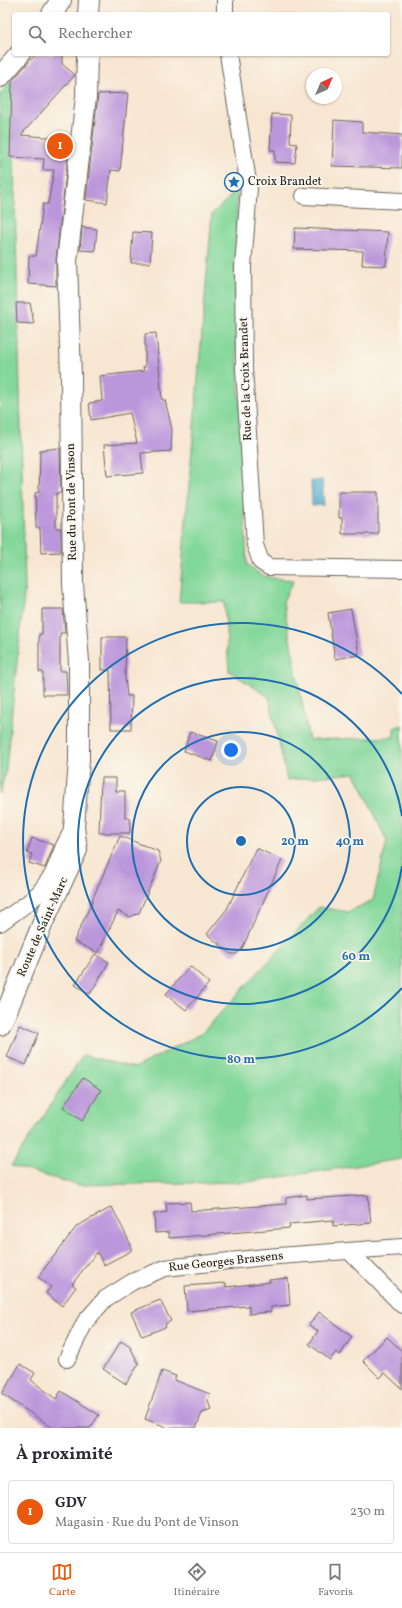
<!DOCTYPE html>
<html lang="fr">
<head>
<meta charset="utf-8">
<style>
	:root { --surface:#fff; --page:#f2f2f3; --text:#2b2b33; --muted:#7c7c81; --line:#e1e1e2; --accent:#ea580c }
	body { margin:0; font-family:Vollkorn,serif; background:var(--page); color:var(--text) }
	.compass { position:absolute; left:306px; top:68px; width:36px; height:36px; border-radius:50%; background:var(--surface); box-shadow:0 1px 3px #0004; rotate:44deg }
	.you { position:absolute; left:231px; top:750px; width:14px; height:14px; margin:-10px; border:3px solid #fff; border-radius:50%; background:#1a73e8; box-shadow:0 0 0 6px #1a73e833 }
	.badge { display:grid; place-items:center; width:26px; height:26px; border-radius:50%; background:var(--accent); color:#fff; font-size:13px; font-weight:700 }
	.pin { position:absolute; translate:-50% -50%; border:2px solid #fff; box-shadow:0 1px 4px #0006 }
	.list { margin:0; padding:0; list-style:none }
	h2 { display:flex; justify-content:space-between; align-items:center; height:52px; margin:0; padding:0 16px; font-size:17px }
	h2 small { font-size:13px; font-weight:400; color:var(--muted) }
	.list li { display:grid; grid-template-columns:26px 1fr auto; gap:12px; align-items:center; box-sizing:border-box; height:64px; margin:0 8px 8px; padding:0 8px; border:1px solid var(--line); border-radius:4px }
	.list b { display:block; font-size:15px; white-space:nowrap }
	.list p { margin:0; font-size:13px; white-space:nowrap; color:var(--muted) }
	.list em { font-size:13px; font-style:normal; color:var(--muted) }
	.icon { flex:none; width:22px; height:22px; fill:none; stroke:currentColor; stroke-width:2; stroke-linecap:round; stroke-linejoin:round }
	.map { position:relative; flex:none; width:402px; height:1428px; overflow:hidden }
	.search { position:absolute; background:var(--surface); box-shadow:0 1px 3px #0004; left:12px; right:12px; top:12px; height:44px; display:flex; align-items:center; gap:10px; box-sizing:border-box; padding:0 14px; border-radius:4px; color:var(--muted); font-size:15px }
	.sheet { height:124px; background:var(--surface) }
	nav { display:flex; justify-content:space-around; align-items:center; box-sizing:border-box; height:56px; border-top:1px solid var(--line); background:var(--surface); font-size:11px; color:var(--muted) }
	nav a { display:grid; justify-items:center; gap:2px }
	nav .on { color:var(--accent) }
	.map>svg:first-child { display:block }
	.green { fill:#82d79a; stroke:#4f7a5b }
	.water { fill:#53afd1; stroke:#386676 }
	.building { fill:#bc96db }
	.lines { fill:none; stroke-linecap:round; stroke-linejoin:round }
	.minor-casing { stroke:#69635b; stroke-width:18 }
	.tertiary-casing { stroke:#69635b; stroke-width:22 }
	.minor { stroke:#fff; stroke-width:16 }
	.tertiary { stroke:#fff; stroke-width:20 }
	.ring { fill:none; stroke:#1f6fb2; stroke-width:2 }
	.labels { text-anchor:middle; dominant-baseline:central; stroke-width:3.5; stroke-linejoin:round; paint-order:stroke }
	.poi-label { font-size:12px; fill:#1c1c1c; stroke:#fbf7ec; text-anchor:start }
	.street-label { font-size:12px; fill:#1c1c1c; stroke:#fbf7ec }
	.centre { fill:#1f6fb2; stroke:#fbf7ec; stroke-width:2 }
	.ring-label { font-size:12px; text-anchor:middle; font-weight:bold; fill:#1f6fb2; stroke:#fbf7ec; stroke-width:3.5; stroke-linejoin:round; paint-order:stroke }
</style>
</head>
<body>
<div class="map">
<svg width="402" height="1428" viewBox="0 0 402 1428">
	<rect width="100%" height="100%" fill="#fbf7ec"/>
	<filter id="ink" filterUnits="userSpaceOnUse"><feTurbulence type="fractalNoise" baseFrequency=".025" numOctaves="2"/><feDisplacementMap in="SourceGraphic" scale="8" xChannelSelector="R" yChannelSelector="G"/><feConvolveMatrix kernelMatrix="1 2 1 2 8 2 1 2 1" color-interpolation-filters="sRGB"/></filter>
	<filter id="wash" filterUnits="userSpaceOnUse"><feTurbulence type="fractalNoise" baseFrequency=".012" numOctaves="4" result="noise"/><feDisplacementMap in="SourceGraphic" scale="16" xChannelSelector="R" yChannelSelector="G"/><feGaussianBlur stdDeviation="0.9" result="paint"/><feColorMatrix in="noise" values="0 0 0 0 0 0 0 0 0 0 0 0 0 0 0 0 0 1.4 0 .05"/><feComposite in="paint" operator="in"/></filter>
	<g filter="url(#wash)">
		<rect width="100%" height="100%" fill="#f7e6d1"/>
		<g class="green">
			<polygon points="12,81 25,585 6,769 0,794 0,93"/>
			<path d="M237,190L235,299L247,564C264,580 272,578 294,580L283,601L309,740L394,737V728L402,725V1159L247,1182L78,1185L11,1166L83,1055L134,1068L201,1034L319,907L348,912L373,900L387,841L355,773L287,780L269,697L229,671L224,602H179L212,214Z"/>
		</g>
		<polygon class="water" points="322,480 324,505 312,506 311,481"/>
		<g id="blocks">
			<g class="building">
				<polygon points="36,54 62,54 62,64 75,75 21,135 70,139 56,260 56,286 28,284 29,256 36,256 43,204 48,204 54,170 43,170 44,159 10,157 12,81"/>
				<polygon points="128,93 120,171 111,170 107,203 86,200 98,94"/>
				<polygon points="272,114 291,115 290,143 297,144 295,163 275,162 275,150 270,150"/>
				<polygon points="334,120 362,122 362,132 402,135 402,168 332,166"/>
				<polygon points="82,227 97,229 95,251 80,250"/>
				<polygon points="295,228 388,232 386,266 362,265 363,251 294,249"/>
				<polygon points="133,232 152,233 150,263 131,263"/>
				<polygon points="16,303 30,303 34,324 17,323"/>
				<polygon points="156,333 162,400 165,400 172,429 171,451 141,453 143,473 107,476 104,445 137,443 130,413 91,420 89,403 102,401 100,376 144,371 143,367 145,367 145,334"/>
				<polygon points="60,448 61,493 56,493 56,528 61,528 61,552 41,553 40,528 36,528 35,493 39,492 40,450"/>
				<polygon points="339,492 378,492 378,534 342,534 342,518 339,518"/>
				<polygon points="42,609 63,609 65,633 60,633 60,671 66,671 67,695 43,695 43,672 39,672 39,634 42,634"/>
				<polygon points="351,609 359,655 335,659 328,613"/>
				<polygon points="102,637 126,637 125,678 127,696 132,696 131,729 111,729 110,670 102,670"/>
				<polygon points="190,732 218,741 212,761 184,751"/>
				<polygon points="101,778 116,778 116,791 125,791 125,818 130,818 130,833 99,833"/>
				<polygon points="120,836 158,851 161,861 139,913 130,917 118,911 98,953 74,941 93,900 92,900"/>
				<polygon points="32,838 54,845 45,868 29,863 32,854 27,853"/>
				<polygon points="256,848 282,860 242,949 236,954 231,954 207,934 227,909"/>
				<polygon points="95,954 109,962 90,994 75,985"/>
				<polygon points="190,966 209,983 186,1010 166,994"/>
				<polygon points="20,1025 39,1033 26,1065 7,1057"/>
				<polygon points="83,1078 101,1090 82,1121 63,1107"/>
				<polygon points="307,1195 307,1199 368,1195 371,1223 333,1226 333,1220 289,1224 290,1228 169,1238 169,1232 155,1233 154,1214 167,1212 166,1203 190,1202 191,1211 286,1204 286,1198"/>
				<polygon points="112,1207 131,1245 131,1251 104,1265 97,1252 72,1284 76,1287 62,1306 46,1293 51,1287 38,1277 77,1226"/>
				<polygon points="288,1278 290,1305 271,1307 271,1312 249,1314 249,1306 187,1311 185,1286 226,1283 226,1287 270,1282 269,1280"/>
				<polygon points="160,1300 171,1321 165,1324 166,1327 142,1336 131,1312"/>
				<polygon points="319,1312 352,1337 340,1355 336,1352 330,1360 309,1344 318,1331 309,1325"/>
				<polygon points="387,1337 402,1351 402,1389 385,1373 380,1378 363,1361"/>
				<polygon points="121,1341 130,1347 139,1364 126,1384 103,1369"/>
				<polygon points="20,1364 35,1373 31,1380 56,1399 61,1391 99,1415 90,1428 53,1428 2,1394"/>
				<polygon points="162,1371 176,1376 174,1380 210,1394 208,1400 211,1410 202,1413 196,1428 169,1428 145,1419"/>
			</g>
		</g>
	</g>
	<g filter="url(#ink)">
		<use href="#blocks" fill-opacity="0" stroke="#69635b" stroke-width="1"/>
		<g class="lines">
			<defs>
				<g id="minor">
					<polyline points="225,0 225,14"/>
					<polyline points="228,54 249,188 243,267 244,368 255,545 261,562 269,567 402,569"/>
					<polyline points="304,196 402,201"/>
					<polyline points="0,923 29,902 40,892 53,874 64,846 74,827"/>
					<polyline points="349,1251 402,1305"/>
					<polyline points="67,1359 85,1322 105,1299 132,1282 165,1268 265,1257 402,1247"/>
				</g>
				<g id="tertiary">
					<polyline points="52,14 61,0"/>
					<polyline points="88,14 89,0"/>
					<polyline points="0,77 20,54"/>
					<polyline points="0,1025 6,1013 44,920 77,850 74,827 79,760 79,662 73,584 71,376 67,261 86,97 87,54"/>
				</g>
			</defs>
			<use href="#minor" class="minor-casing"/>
			<use href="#tertiary" class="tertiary-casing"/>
			<use href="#minor" class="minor"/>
			<use href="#tertiary" class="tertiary"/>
		</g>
	</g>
	<g class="ring">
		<circle cx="241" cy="841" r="54"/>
		<circle cx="241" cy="841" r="109"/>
		<path d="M402 866A163 163 0 1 1 402 816"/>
		<path d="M402 988A218 218 0 1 1 402 694"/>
	</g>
	<defs>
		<symbol id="sight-ring" viewBox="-11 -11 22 22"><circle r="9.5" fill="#fbf7ec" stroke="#1f6fb2" stroke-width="1.5"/><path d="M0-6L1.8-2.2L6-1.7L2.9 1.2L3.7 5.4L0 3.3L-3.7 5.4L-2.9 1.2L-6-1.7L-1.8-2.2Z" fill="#1f6fb2"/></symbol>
	</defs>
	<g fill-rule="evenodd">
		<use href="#sight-ring" x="223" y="171" width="22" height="22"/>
	</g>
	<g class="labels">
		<g class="poi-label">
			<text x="248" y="182">Croix Brandet</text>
		</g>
		<g class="street-label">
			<text transform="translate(246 379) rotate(-92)">Rue de la Croix Brandet</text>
			<text transform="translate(72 502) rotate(-91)">Rue du Pont de Vinson</text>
			<text transform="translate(43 927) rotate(-66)">Route de Saint-Marc</text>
			<text transform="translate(226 1262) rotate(-6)">Rue Georges Brassens</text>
		</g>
	</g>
	<circle cx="241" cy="841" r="6" class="centre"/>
	<g class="ring-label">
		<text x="295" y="845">20 m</text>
		<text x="350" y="845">40 m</text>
		<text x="356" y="960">60 m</text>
		<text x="241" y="1063">80 m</text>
	</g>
</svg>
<svg class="compass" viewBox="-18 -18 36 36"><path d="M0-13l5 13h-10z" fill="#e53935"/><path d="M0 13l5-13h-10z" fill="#7c7c81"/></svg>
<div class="you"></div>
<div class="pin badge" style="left:60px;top:146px">1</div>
<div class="search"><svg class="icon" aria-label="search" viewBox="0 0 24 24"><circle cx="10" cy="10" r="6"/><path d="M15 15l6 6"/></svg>Rechercher</div>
</div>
<section class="sheet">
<h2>À proximité<small></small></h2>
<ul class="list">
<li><span class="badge">1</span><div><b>GDV</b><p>Magasin · Rue du Pont de Vinson</p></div><em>230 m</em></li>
</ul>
</section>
<nav>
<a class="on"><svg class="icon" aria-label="map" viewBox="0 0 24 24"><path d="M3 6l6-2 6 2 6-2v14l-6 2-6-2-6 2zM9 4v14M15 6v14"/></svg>Carte</a>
<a><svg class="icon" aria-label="directions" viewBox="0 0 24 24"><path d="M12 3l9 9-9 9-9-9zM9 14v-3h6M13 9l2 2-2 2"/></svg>Itinéraire</a>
<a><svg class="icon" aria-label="saved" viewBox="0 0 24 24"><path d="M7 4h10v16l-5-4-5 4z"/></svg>Favoris</a>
</nav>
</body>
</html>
